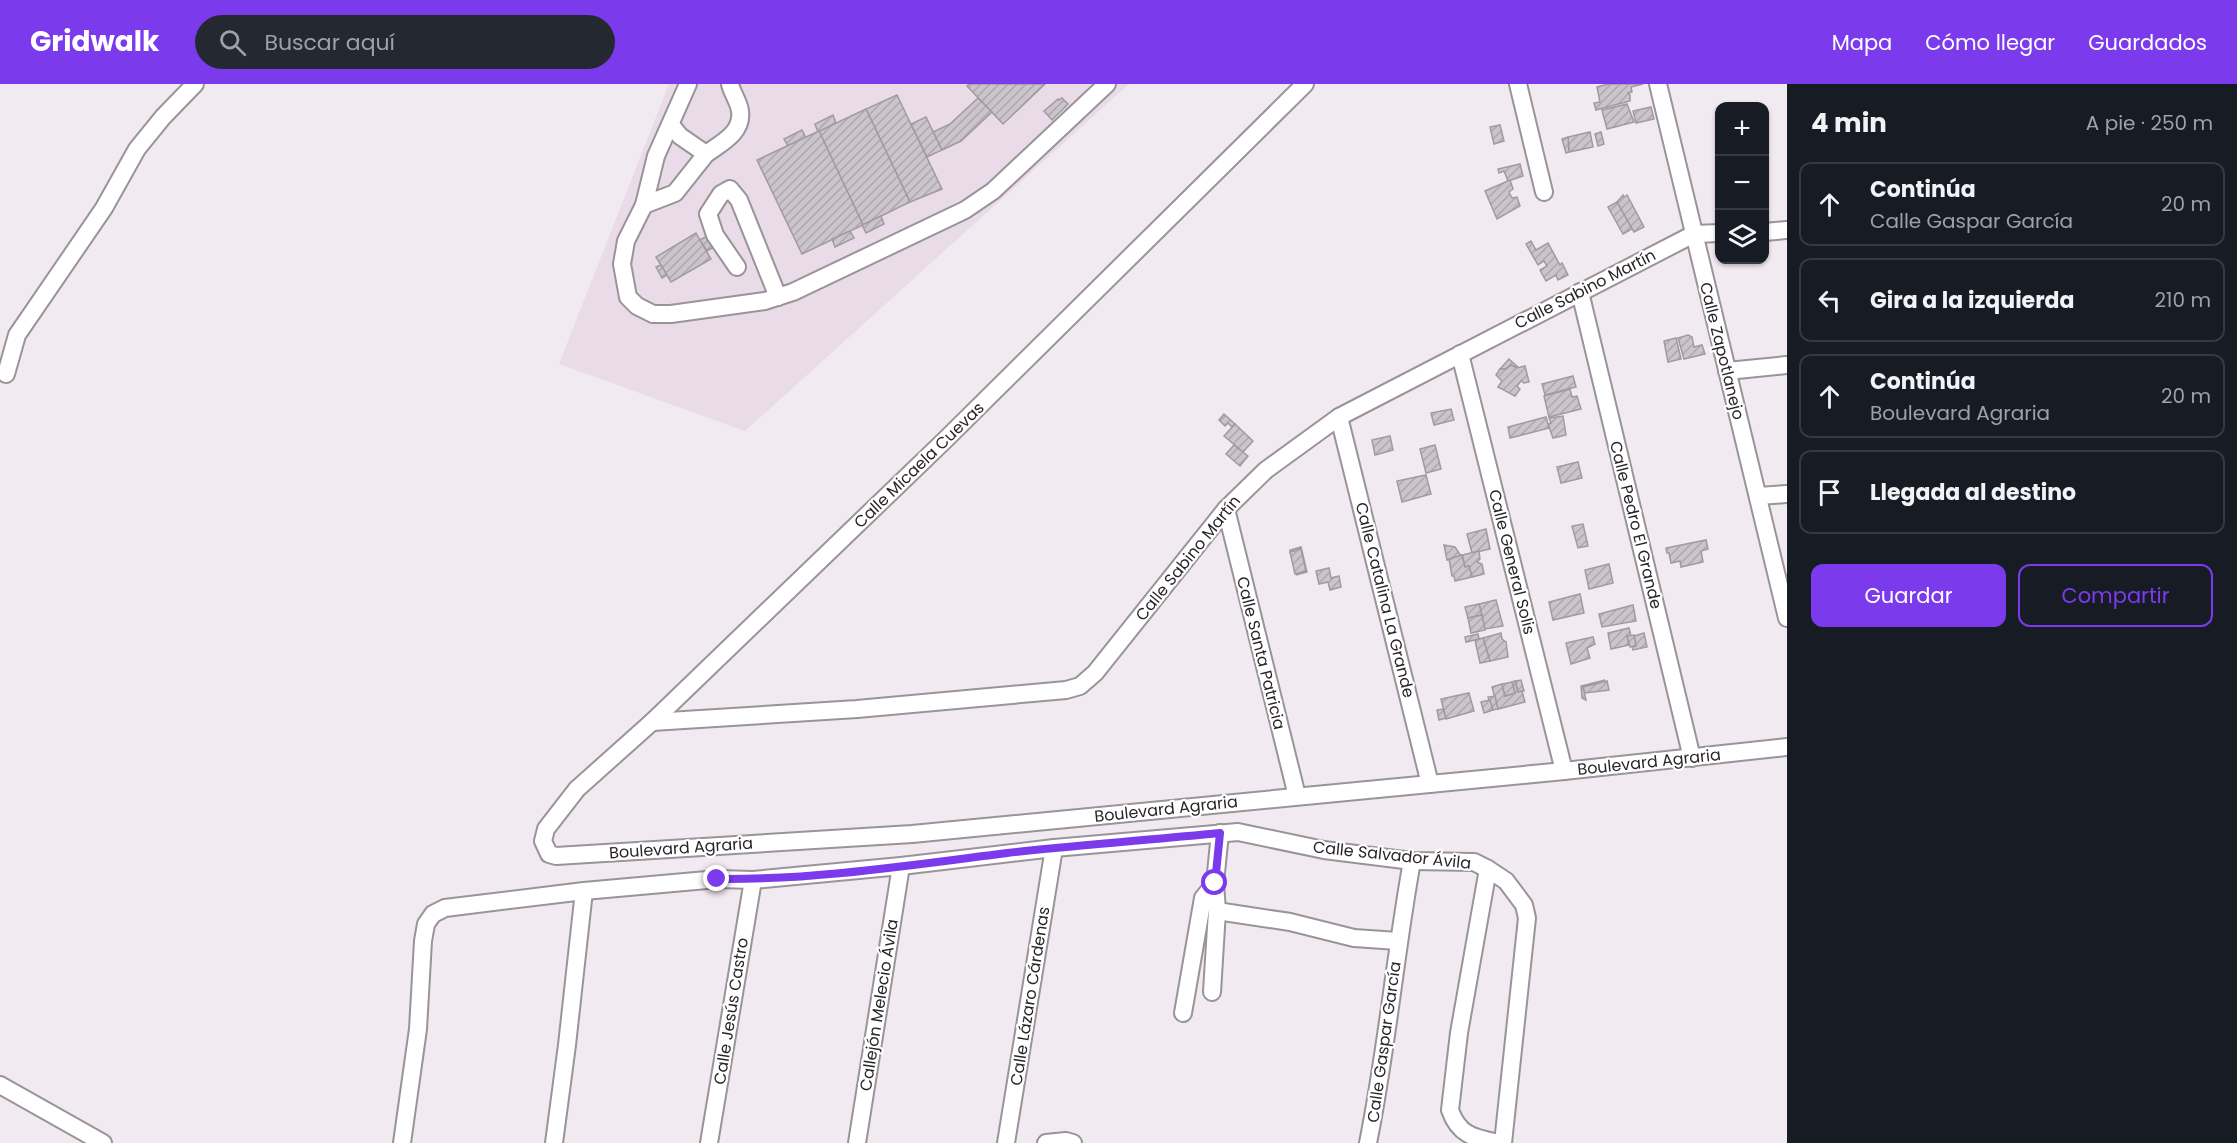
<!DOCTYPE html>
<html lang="es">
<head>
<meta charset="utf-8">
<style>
	:root { --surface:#171b24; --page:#242831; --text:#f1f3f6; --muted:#9ea1a6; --line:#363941; --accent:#7c3aed }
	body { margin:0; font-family:Poppins,sans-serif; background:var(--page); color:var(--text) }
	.controls { position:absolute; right:18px; top:18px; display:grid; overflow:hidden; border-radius:12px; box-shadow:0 2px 4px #0004 }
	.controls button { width:54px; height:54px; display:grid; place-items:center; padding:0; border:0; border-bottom:2px solid var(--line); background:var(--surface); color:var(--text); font:30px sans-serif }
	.stop { position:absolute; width:18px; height:18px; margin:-14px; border:4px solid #7c3aed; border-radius:50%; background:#fff }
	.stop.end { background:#7c3aed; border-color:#fff; box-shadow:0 2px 6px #0008 }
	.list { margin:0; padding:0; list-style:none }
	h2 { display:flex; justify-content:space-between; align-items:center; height:78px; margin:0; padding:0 24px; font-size:26px }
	h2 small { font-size:20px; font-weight:400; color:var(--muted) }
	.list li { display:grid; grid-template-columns:39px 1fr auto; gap:18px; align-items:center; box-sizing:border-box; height:84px; margin:0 12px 12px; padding:0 12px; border:2px solid var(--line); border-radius:12px }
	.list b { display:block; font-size:22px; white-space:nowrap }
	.list p { margin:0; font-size:20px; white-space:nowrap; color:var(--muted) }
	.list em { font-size:20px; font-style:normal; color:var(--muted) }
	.actions { display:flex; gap:12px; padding:18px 24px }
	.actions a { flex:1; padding:14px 0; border:2px solid var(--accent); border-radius:12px; text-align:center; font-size:21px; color:var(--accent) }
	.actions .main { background:var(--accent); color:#fff }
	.icon { flex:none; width:33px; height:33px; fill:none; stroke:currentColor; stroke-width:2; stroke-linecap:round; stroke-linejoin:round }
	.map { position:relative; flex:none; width:1787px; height:1059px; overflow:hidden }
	header { display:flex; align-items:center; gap:36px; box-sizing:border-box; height:84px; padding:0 30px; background:var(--accent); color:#fff }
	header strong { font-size:28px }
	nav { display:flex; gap:33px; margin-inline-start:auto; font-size:21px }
	.search { width:420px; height:54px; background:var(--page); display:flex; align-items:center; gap:15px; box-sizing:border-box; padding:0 21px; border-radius:33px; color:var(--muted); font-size:22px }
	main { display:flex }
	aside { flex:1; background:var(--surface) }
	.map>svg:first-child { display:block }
	.built { fill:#e9dbe7 }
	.building { fill:url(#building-hatch); stroke:#a19aa0; stroke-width:1.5 }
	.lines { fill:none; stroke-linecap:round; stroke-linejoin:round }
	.minor-casing { stroke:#9a9399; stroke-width:20 }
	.minor { stroke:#fff; stroke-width:16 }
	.route { stroke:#7c3aed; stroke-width:8 }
	.labels { text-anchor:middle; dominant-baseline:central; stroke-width:4.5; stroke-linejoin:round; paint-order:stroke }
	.street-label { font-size:16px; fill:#282527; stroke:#fff }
</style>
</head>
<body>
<header>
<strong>Gridwalk</strong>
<div class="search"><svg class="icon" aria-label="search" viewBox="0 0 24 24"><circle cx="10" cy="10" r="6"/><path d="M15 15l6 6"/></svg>Buscar aquí</div>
<nav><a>Mapa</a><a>Cómo llegar</a><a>Guardados</a></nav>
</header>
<main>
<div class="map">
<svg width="1787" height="1059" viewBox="0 0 1787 1059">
	<defs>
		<pattern id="building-hatch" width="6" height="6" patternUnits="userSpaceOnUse" patternTransform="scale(1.5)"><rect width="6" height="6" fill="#cbc4cb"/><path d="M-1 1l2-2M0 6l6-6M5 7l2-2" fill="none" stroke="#aea8ae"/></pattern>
	</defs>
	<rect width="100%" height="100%" fill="#f1eaf0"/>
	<polygon class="built" points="669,0 1129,0 745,347 559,280"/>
	<g class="building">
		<polygon points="969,0 1045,0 1003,40 967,2"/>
		<polygon points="1608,0 1643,0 1631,3 1632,8 1628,9 1630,11 1630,17 1596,26 1594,19 1600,18 1597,3"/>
		<polygon points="897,11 942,105 910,118 866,25"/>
		<polygon points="978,14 992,28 961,57 942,66 933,48 950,40"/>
		<polygon points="1062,14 1068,20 1052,36 1044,27 1058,15 1059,16"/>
		<polygon points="1627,20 1634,38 1607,45 1602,26"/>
		<polygon points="1651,23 1654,35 1636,39 1633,27"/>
		<polygon points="866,25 910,118 863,141 819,47"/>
		<polygon points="833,31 836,39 818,48 815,40"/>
		<polygon points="926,33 942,66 927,73 911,40"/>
		<polygon points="1500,41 1504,57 1494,60 1490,43"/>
		<polygon points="802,46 806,54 788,62 784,55"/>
		<polygon points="819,47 863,141 802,170 757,76"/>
		<polygon points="1590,48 1593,63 1569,68 1568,53"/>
		<polygon points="1601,48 1604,60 1598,62 1595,50"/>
		<polygon points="1568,53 1569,68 1566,69 1562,55"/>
		<polygon points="1520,80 1523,92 1508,97 1504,87 1499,89 1498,85"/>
		<polygon points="1510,96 1513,105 1509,108 1512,114 1517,113 1520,122 1497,135 1485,107"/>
		<polygon points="1623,111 1624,113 1627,111 1644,143 1634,148 1617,118"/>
		<polygon points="1617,118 1632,145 1623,150 1608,123"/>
		<polygon points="881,132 884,140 866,149 862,141"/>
		<polygon points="850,147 854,154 835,163 832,155"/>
		<polygon points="696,149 711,175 671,198 656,173"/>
		<polygon points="707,152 714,163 707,167 700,156"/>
		<polygon points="1531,157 1536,166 1548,159 1560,181 1562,179 1568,191 1558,196 1556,191 1546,197 1540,186 1547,182 1544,177 1538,181 1526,160"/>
		<polygon points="661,181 667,191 662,194 656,183"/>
		<polygon points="1688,251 1692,253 1694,263 1702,261 1705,270 1684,275 1678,254"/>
		<polygon points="1676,254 1681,275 1668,278 1664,257"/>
		<polygon points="1509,275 1519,284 1511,281 1506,285 1500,285"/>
		<polygon points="1511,281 1517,284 1525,282 1529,298 1524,299 1521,297 1517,302 1520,305 1515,312 1498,303 1502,297 1496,291 1500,285 1506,285"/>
		<polygon points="1573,292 1576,303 1545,311 1542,300"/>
		<polygon points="1570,305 1572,313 1577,312 1581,325 1549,333 1544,312"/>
		<polygon points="1451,325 1454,336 1434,341 1431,329"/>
		<polygon points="1224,330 1235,340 1232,343 1228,339 1225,342 1219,336"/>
		<polygon points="1563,332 1566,351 1553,354 1548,340 1551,339 1549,334"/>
		<polygon points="1546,333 1549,344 1510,354 1508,343"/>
		<polygon points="1235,340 1253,357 1243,368 1224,352"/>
		<polygon points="1390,352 1393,366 1375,371 1372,356"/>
		<polygon points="1234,361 1248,372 1240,382 1226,370"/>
		<polygon points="1435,361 1441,385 1426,389 1420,365"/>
		<polygon points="1578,378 1582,394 1561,399 1557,383"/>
		<polygon points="1426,391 1431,410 1402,418 1397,397"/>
		<polygon points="1583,440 1588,462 1578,464 1572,442"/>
		<polygon points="1486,445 1490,465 1472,469 1467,450"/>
		<polygon points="1706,456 1708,465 1701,467 1703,478 1681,483 1680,477 1671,479 1669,469 1667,469 1666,464"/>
		<polygon points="1444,461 1455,463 1461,472 1447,476"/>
		<polygon points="1301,463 1307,488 1296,491 1306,487 1301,465 1290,468 1290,466"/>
		<polygon points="1301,465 1306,487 1295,490 1290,468"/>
		<polygon points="1479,467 1480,475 1477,478 1482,480 1484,490 1472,493 1469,482 1465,483 1462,471"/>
		<polygon points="1462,471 1465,483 1469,482 1472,493 1455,497 1454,492 1452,492 1449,475"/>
		<polygon points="1609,480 1613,499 1589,505 1585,486"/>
		<polygon points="1329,484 1331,494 1339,492 1341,503 1330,506 1328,498 1319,500 1316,487"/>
		<polygon points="1580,510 1584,529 1553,536 1549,518"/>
		<polygon points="1496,516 1503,542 1485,545 1479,520"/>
		<polygon points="1479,520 1482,531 1468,534 1465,523"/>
		<polygon points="1633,521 1636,537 1602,543 1599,530"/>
		<polygon points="1482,531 1485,546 1471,549 1468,534"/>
		<polygon points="1629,544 1631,552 1627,552 1629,561 1611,565 1608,549"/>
		<polygon points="1501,549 1502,555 1506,558 1508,573 1490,577 1483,554"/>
		<polygon points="1644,549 1647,563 1633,566 1632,563 1636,562 1634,552"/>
		<polygon points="1478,550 1479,555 1466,558 1465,553"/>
		<polygon points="1634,551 1636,562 1630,563 1627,552"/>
		<polygon points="1593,553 1595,560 1587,564 1590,574 1571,580 1566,559"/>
		<polygon points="1483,554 1490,577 1480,579 1475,556"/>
		<polygon points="1521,596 1524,607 1518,608 1515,597"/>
		<polygon points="1605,596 1583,603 1586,616 1582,614 1581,602"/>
		<polygon points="1515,597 1518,608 1522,607 1525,618 1498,625 1492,603 1502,600 1505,612 1515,609 1512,598"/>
		<polygon points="1607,597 1609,606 1585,609 1583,603"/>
		<polygon points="1512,598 1515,609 1505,612 1502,600"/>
		<polygon points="1469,609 1474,627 1446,635 1441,615"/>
		<polygon points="1495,612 1498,625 1493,626 1488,613"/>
		<polygon points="1490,616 1493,626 1484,629 1481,618"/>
		<polygon points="1443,625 1446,634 1439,636 1437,626"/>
	</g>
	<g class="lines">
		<defs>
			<g id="minor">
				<polyline points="688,0 656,72 644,121 675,109 706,70"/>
				<polyline points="1305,0 945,356 652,638 577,705 546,745 543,757 549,770 556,772 912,750 1564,687 1787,663"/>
				<polyline points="1518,0 1544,108"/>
				<polyline points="1658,0 1787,534"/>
				<path d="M671,41L680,52L706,70C721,59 743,49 740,27C739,18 732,9 730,0"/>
				<polyline points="644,121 626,157 622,180 628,213 637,222 653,230 671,230 765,217 793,208 965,126 993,107 1107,0"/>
				<polyline points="1764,148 1787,146"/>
				<polyline points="737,183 715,151 708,130 721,110 730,105 739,116 778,213"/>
				<polyline points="1580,208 1692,674"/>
				<polyline points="1460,270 1564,687"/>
				<polyline points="1727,287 1787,281"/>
				<polyline points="6,290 17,251 104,124 137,65 163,33 195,0"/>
				<polyline points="1339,333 1430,700"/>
				<polyline points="1758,412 1787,410"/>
				<polyline points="1226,425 1297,712"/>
				<polyline points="652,638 857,625 1066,606 1080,602 1095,589 1226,425 1266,386 1339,333 1694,150 1720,149"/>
				<path d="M1488,785L1459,949L1450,1026C1459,1052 1475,1054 1499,1059"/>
				<polyline points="1217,827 1290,838 1354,854 1398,857"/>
				<polyline points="1212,908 1217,827 1215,799 1220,749"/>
				<polyline points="1183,929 1203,814 1215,799"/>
				<polyline points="0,1001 103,1059"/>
				<polyline points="402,1059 418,945 423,857 426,840 433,830 445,824 584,807 718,795 753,796 901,782 1054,764 1238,748 1324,766 1412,777 1474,778 1488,785 1506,797 1524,821 1527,834 1503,1059"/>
				<polyline points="554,1059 567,961 584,807"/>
				<polyline points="709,1059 753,796"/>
				<polyline points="857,1059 901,782"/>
				<polyline points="1006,1059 1054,764"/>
				<polyline points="1046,1059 1066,1057 1073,1059"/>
				<path d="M1368,1059C1387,965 1395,871 1412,777"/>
			</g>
		</defs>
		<use href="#minor" class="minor-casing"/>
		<use href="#minor" class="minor"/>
	</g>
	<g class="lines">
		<path class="route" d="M717,795C814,796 912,781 1007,769C1078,761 1149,756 1220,749L1215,799"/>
	</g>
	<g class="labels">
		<g class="street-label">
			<text transform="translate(1585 205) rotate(-27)">Calle Sabino Martín</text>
			<text transform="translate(1722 267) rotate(76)">Calle Zapotlanejo</text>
			<text transform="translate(919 381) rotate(-44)">Calle Micaela Cuevas</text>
			<text transform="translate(1636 441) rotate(76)">Calle Pedro El Grande</text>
			<text transform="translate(1188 474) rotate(-51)">Calle Sabino Martín</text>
			<text transform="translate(1512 478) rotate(76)">Calle General Solis</text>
			<text transform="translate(1385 516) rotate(76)">Calle Catalina La Grande</text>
			<text transform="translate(1261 569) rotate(76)">Calle Santa Patricia</text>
			<text transform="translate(1649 678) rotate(-6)">Boulevard Agraria</text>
			<text transform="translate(1166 725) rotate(-6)">Boulevard Agraria</text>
			<text transform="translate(681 764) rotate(-4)">Boulevard Agraria</text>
			<text transform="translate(1392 771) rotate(6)">Calle Salvador Ávila</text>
			<text transform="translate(1030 912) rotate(-81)">Calle Lázaro Cárdenas</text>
			<text transform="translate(879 921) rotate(-81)">Callejón Melecio Ávila</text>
			<text transform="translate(731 927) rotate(-81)">Calle Jesús Castro</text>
			<text transform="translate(1384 958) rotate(-82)">Calle Gaspar García</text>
		</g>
	</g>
</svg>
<div class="controls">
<button>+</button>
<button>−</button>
<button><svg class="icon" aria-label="layers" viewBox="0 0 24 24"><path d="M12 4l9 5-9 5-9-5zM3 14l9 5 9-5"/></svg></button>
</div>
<div class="stop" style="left:1215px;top:799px"></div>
<div class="stop end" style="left:717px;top:795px"></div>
</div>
<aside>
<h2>4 min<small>A pie · 250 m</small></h2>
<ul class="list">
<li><svg class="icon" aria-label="ahead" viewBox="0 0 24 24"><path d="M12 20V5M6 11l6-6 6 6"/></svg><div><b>Continúa</b><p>Calle Gaspar García</p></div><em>20 m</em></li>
<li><svg class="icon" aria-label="left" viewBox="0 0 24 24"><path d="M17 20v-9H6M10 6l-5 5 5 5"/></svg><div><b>Gira a la izquierda</b></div><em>210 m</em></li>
<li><svg class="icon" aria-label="ahead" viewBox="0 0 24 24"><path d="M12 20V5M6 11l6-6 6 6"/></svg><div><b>Continúa</b><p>Boulevard Agraria</p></div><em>20 m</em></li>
<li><svg class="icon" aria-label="arrive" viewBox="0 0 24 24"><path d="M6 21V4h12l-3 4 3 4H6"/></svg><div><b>Llegada al destino</b></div></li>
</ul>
<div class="actions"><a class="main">Guardar</a><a>Compartir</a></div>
</aside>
</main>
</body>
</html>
